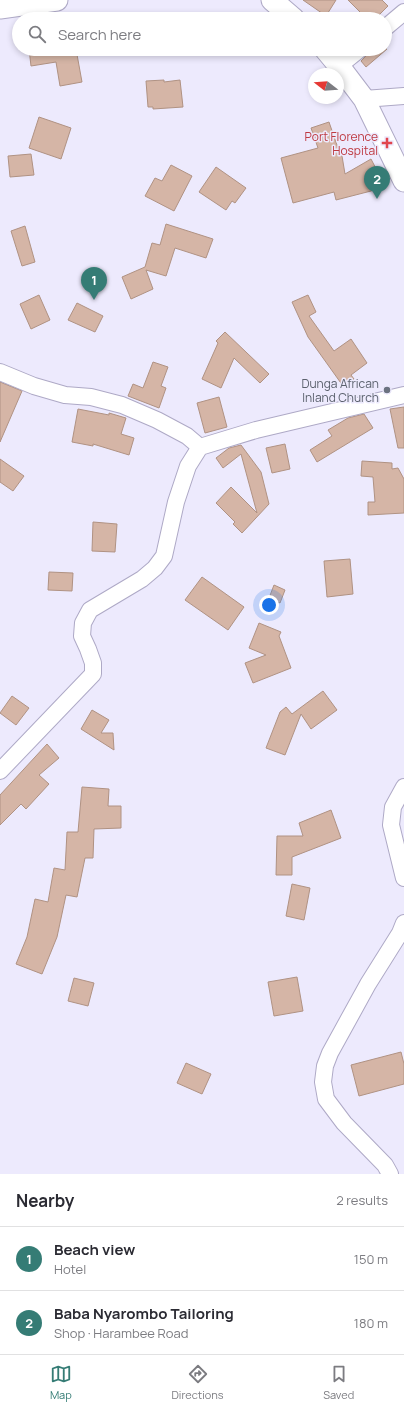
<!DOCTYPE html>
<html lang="en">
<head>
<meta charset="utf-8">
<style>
	:root { --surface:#fff; --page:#f2f2f3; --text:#2b2b33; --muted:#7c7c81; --line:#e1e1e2; --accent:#357c75 }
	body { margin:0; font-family:Manrope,sans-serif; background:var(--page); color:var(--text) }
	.compass { position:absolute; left:308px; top:68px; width:36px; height:36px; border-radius:50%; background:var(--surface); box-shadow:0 2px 6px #0003; rotate:287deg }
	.you { position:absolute; left:269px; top:605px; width:14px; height:14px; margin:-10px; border:3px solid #fff; border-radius:50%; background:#1a73e8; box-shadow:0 0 0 6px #1a73e833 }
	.badge { display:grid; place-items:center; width:26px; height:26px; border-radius:50%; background:var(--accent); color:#fff; font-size:13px; font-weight:700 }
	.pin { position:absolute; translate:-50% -33px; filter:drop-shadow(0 1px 2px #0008) }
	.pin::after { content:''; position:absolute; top:21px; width:14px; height:12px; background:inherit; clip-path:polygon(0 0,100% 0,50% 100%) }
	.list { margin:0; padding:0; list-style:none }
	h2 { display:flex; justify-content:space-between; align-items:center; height:52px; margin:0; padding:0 16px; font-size:17px }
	h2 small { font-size:13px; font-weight:400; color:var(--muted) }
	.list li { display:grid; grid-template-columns:26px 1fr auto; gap:12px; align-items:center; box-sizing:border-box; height:64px; padding:0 16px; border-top:1px solid var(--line) }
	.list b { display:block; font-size:15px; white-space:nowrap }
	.list p { margin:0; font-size:13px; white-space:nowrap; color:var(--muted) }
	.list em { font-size:13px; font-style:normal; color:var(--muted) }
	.icon { flex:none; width:22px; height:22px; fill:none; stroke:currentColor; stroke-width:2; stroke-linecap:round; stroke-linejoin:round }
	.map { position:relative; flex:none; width:404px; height:1174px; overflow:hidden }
	.search { position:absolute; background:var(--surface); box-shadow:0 2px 6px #0003; left:12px; right:12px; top:12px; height:44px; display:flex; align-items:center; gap:10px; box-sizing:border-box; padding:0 14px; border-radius:22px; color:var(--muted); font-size:15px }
	.sheet { height:180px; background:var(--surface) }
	nav { display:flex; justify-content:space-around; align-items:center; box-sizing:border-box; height:56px; border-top:1px solid var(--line); background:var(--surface); font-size:11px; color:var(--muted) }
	nav a { display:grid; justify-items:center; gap:2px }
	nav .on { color:var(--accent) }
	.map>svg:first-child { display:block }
	.building { fill:#d5b5a6; stroke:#b09283 }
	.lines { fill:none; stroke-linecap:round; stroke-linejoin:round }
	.minor-casing { stroke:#aea9c6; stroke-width:18 }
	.major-casing { stroke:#aea9c6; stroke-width:23 }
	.minor { stroke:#fff; stroke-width:16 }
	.major { stroke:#fff; stroke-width:21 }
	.health-dot { fill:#e0444e; stroke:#edeafd; stroke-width:1.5 }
	.worship-dot { fill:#6b7280; stroke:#edeafd; stroke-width:1.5 }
	.labels { text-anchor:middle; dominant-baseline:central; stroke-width:3; stroke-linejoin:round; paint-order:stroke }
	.health-label { font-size:12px; fill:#be3a42; stroke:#edeafd; text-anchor:end }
	.worship-label { font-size:12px; fill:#5b616d; stroke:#edeafd; text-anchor:end }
</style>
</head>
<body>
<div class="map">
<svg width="404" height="1174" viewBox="0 0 404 1174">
	<rect width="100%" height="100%" fill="#edeafd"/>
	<g class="building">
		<polygon points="303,0 336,0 326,16"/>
		<polygon points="348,0 382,0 388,6 375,19 367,19"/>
		<polygon points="29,49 76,49 82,82 60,86 56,62 31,66"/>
		<polygon points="369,49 387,49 366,67 361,61 366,56"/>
		<polygon points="164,80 164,82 180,80 183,107 153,109 153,107 148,107 146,81"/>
		<polygon points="39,117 71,128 61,159 29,148"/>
		<polygon points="329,122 339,151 341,150 345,174 371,159 384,184 371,191 336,200 334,192 293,203 281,158 318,148 311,128"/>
		<polygon points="31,154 34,175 10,177 8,156"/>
		<polygon points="171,165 192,176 174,211 145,196 155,178 162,181"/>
		<polygon points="216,167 246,188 235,203 232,201 226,210 199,192"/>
		<polygon points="166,224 213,239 206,258 175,248 166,276 146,270 153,289 131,299 122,277 145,267 152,243 160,245"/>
		<polygon points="25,226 35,262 22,266 11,231"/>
		<polygon points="39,295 50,320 31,329 20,304"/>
		<polygon points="308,295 316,312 309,316 334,351 351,339 367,363 351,375 354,379 343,386 308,337 292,302"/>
		<polygon points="77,303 103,316 95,332 68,320"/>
		<polygon points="225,332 269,374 260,383 234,358 221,388 202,379 218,343 216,341"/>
		<polygon points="153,362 168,367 161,386 166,388 159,408 128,396 133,384 143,388"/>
		<polygon points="0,382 22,391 0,442"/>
		<polygon points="219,397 227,427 205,433 197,403"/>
		<polygon points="404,407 404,448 398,448 390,409"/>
		<polygon points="78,409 109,415 109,413 126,418 121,434 134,438 129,455 93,444 93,446 72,442"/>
		<polygon points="364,414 373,428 317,462 310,450 332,436 328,430 348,418"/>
		<polygon points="285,444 290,469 272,473 266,448"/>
		<polygon points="241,445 261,472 269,504 242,533 233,524 235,522 216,503 231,487 257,513 241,454 223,468 216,458 229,448"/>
		<polygon points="0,459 24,476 13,491 0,482"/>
		<polygon points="362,461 392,463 392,469 398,468 404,479 404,513 368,515 368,502 375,502 373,477 361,476"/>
		<polygon points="93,522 117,524 115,552 92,551"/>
		<polygon points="350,559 353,594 327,597 324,561"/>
		<polygon points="49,572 73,573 72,591 48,590"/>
		<polygon points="202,577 244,607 228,630 185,600"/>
		<polygon points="274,585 285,590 280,603 269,598"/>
		<polygon points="259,623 281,632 279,636 291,668 253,683 245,663 266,655 249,648"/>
		<polygon points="323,691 337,710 311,729 301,714 285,755 266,748 280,712 286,707 292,714"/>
		<polygon points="12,696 29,708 16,725 0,713"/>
		<polygon points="92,710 109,720 101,733 113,733 114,750 81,729"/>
		<polygon points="47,744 59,758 39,775 49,784 26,809 21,804 0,825 0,795"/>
		<polygon points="82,787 109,789 108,806 121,806 121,828 94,829 93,858 85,858 77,897 66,895 57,937 42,974 16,964 27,937 35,899 48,902 54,868 65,870 67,832 78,832"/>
		<polygon points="331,810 341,838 292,857 292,875 276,875 277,836 303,836 299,823"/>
		<polygon points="292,884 310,888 304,920 286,916"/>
		<polygon points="297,977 303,1011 274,1016 268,982"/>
		<polygon points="74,978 94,983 88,1006 68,1001"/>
		<polygon points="401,1052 404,1064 404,1084 359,1096 351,1065"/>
		<polygon points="186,1063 211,1074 202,1094 177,1083"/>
	</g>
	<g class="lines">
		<defs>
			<g id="minor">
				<polyline points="385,28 404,12"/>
				<polyline points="339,66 360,49"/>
				<polyline points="364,99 404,96"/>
				<polyline points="0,372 34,386 65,395 91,397 122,405 157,420 187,436 200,447"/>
				<polyline points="0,771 93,674 93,663 88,649 82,636 83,623 90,610 142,579 155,568 164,556 176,502 188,466 200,447 256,430 404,395"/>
				<polyline points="404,787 393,807 391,825 404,878"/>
				<polyline points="390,1174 385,1165 344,1123 326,1099 323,1082 325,1066 330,1053 368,984 400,933 404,923"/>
			</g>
			<g id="major">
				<polyline points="272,0 294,19"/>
				<polyline points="0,8 57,0"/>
				<polyline points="325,49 339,66 364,99 404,181"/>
			</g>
		</defs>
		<use href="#minor" class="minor-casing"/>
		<use href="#major" class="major-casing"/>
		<use href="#minor" class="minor"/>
		<use href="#major" class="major"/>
	</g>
	<path class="health-dot" d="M385 137h4v4h4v4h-4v4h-4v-4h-4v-4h4z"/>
	<circle class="worship-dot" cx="387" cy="390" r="4"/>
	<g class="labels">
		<g class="health-label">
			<text x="378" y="136">Port Florence<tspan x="378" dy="14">Hospital</tspan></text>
		</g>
		<g class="worship-label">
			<text x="379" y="383">Dunga African<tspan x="379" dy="14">Inland Church</tspan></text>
		</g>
	</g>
</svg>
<svg class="compass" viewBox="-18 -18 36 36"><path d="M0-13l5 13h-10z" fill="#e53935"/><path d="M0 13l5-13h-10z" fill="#7c7c81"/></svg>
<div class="you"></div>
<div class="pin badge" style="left:94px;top:300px">1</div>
<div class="pin badge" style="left:377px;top:199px">2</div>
<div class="search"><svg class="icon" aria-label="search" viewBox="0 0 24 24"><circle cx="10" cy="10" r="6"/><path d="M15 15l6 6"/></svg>Search here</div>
</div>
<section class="sheet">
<h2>Nearby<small>2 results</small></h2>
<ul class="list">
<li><span class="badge">1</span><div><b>Beach view</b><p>Hotel</p></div><em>150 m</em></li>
<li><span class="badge">2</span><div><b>Baba Nyarombo Tailoring</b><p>Shop · Harambee Road</p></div><em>180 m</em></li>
</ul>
</section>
<nav>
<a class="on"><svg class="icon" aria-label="map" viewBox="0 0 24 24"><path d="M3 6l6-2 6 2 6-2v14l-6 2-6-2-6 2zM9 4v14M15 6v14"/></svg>Map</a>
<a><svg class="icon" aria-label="directions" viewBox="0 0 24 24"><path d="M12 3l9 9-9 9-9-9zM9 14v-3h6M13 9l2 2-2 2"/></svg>Directions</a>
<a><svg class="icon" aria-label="saved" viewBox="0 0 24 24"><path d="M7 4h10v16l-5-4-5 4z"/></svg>Saved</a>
</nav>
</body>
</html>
